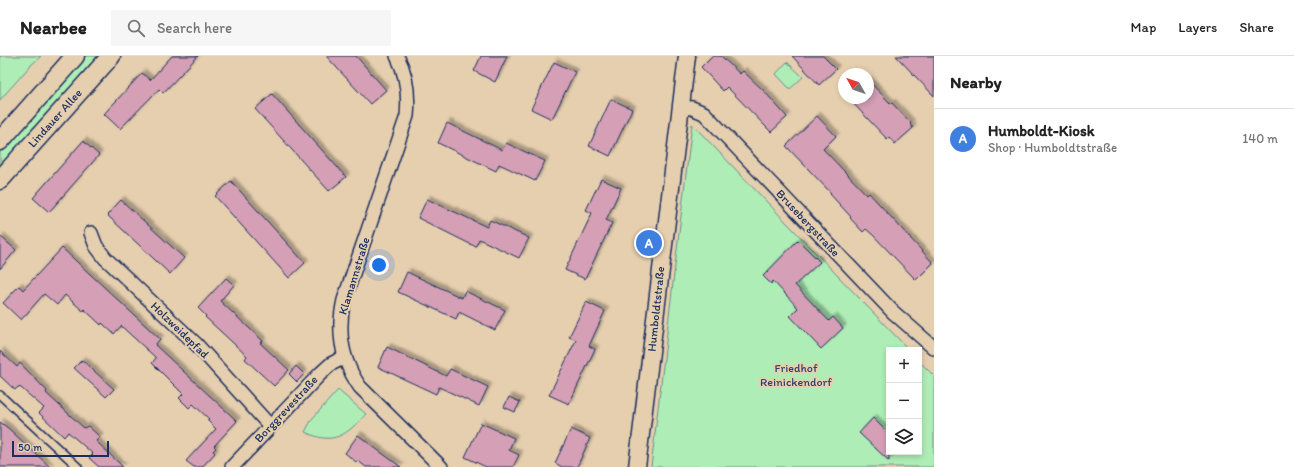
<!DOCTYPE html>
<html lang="en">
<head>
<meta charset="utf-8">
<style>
	:root { --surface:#fff; --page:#f6f6f6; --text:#222; --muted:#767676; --line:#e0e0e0; --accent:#1f6fb2 }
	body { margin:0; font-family:Itim,sans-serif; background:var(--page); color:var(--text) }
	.controls { position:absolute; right:12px; bottom:12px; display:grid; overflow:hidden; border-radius:0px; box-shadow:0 2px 6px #0003 }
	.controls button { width:36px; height:36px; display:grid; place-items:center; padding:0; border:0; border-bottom:1px solid var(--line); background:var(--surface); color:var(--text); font:20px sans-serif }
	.compass { position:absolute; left:838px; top:12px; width:36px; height:36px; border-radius:50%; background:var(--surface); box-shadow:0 2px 6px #0003; rotate:310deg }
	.scale { position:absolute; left:12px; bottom:10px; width:97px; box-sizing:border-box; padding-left:4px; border:2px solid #1b2f5e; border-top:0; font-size:11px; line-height:14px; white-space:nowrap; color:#1b2f5e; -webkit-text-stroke:3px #e6cfaf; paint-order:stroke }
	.you { position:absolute; left:379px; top:209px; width:14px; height:14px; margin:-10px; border:3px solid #fff; border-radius:50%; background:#1a73e8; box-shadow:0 0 0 6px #1a73e833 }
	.badge { display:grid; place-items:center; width:26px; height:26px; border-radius:50%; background:var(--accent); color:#fff; font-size:13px; font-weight:700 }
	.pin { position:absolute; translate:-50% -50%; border:2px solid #fff; box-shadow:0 1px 4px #0006 }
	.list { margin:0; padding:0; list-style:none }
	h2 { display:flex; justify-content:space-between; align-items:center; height:52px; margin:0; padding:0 16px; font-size:17px }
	h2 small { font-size:13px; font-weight:400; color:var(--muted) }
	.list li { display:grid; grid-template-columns:26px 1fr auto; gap:12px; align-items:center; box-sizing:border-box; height:60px; padding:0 16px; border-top:1px solid var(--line) }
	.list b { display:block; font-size:15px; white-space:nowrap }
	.list p { margin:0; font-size:13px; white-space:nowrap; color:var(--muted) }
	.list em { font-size:13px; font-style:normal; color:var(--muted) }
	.icon { flex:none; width:22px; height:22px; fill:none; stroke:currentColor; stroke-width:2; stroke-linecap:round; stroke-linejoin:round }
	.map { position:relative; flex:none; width:934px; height:411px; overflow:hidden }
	header { display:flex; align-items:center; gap:24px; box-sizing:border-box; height:56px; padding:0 20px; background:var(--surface); border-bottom:1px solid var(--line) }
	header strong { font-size:19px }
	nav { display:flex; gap:22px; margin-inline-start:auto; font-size:14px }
	.search { width:280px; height:36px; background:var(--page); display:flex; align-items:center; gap:10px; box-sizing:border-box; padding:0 14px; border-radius:0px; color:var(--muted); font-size:15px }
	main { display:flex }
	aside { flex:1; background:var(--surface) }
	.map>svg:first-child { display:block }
	.green { fill:#aeeeb6; stroke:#648e8a }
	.building { fill:#d59fb5; stroke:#1b2f5e; filter:url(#shadow) }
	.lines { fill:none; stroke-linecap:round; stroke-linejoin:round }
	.service-casing { stroke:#1b2f5e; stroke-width:10 }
	.minor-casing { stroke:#1b2f5e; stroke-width:16 }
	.tertiary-casing { stroke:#1b2f5e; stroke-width:19 }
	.secondary-casing { stroke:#1b2f5e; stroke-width:21 }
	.service { stroke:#e6cfaf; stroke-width:7 }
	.minor { stroke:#e6cfaf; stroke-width:13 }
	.tertiary { stroke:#e6cfaf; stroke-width:16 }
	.secondary { stroke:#e6cfaf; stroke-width:18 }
	.labels { text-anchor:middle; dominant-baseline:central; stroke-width:4; stroke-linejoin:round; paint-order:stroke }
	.street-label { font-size:12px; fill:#1b2f5e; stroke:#e6cfaf }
	.park-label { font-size:12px; fill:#2a4267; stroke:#e6cfaf }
</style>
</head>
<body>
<header>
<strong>Nearbee</strong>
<div class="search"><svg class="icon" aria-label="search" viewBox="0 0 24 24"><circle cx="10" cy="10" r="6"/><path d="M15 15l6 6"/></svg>Search here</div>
<nav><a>Map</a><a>Layers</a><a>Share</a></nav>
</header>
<main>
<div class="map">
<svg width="934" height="411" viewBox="0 0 934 411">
	<defs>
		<filter id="shadow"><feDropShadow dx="3.5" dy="-3.5" stdDeviation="1" flood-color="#0004"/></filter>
	</defs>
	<rect width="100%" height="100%" fill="#e6cfaf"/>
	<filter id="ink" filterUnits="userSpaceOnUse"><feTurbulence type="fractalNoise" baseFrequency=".025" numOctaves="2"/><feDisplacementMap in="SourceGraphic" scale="8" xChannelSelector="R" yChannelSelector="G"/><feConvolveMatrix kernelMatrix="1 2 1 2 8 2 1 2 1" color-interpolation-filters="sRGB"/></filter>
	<g filter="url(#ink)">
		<g class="green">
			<polygon points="0,0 41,0 30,10 0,44"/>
			<polygon points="83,0 101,0 0,114 0,93"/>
			<polygon points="787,6 803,21 790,33 776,18"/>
			<polygon points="692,68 909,294 889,294 889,396 919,396 919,305 934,320 934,411 651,411"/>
			<path d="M338,334L366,358C346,379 334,390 305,376L312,363Z"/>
		</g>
		<g class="building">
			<polygon points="172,0 198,0 163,37 159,33 120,73 104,58 142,17 150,24"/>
			<polygon points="326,0 356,0 386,34 370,48"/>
			<polygon points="481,0 507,0 495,26 474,15"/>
			<polygon points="712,0 721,0 740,18 743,15 764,35 787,61 771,76 727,31 723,35 701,11"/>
			<polygon points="792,0 823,0 836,13 819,29"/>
			<polygon points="896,0 934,0 934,40"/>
			<polygon points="554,6 575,16 552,63 531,53"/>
			<polygon points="868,24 890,47 891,46 911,67 910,68 913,72 895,88 889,81 887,83 848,42 868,42"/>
			<polygon points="272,38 346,121 329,135 255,53"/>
			<polygon points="611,43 632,53 610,100 589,90"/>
			<polygon points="817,60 836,80 823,93 867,139 869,137 933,207 916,224 873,179 866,173 863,176 850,162 851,161 830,138 831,137 786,90"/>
			<polygon points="447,67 502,94 506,87 545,105 535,125 499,108 496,115 438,87"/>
			<polygon points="83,85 99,99 49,156 33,142"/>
			<polygon points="601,123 621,132 606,164 612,167 585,223 565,214 592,157 586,154"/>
			<polygon points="231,125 305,207 289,222 215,140"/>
			<polygon points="427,143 487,171 490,164 529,182 519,202 479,183 476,190 472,189 418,162"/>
			<polygon points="121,144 184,202 170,218 107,159"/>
			<polygon points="0,180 16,194 0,213"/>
			<polygon points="798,184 820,206 795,229 829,265 833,261 843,272 821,293 790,260 798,252 773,225 771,228 763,220"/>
			<polygon points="62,192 160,283 155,289 237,365 214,390 216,392 213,395 215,397 202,411 194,411 186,405 216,373 207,364 209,363 193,348 189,352 179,342 183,338 152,307 156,302 121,270 114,278 102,267 101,269 84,253 83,255 65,239 57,249 44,238 21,264 3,247 19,230 23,234"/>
			<polygon points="407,216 462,242 465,235 505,254 495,274 459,256 456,263 398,236"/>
			<polygon points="226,222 234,229 220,245 263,285 260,287 289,314 274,330 245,303 247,300 205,261 206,260 198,252"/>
			<polygon points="586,246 605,255 589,290 595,293 569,348 549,339 576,284 569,281"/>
			<polygon points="387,291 446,320 450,313 488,331 479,350 439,331 436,338 378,311"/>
			<polygon points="0,295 17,311 20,307 47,335 46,337 84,372 88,370 100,381 96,385 123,411 99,411 89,402 93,398 68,376 64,381 39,357 44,352 21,332 18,331 15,334 0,320"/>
			<polygon points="82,304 114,333 106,341 74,312"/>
			<polygon points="296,310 304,318 297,326 289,318"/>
			<polygon points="509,341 520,346 515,356 504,351"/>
			<polygon points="873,362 889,378 889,405 859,377"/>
			<polygon points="0,366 8,372 50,411 0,411"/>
			<polygon points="481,367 514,382 509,394 519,399 513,411 486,411 465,401"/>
			<polygon points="571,373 590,382 577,411 562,411 555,407"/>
			<polygon points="358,379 375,392 401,411 366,411 358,405 356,406 345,397"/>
		</g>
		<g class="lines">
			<defs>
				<polyline id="service" points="0,339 78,411"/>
				<g id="minor">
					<path d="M397,0C407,19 409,39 407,60L344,244C337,275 341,304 360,331L441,411"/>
					<polyline points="680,51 692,52 704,57 893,256 934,292"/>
					<polyline points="91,177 96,190 105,202 197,289 270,370"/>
					<polyline points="232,411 320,318 331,308 345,301"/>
				</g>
				<polyline id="tertiary" points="637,411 687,0"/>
				<g id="secondary">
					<polyline points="0,85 75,0"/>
					<polyline points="0,124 111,0"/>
				</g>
			</defs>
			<use href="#service" class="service-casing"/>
			<use href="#minor" class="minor-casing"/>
			<use href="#tertiary" class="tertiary-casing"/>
			<use href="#secondary" class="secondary-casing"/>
			<use href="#service" class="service"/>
			<use href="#minor" class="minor"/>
			<use href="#tertiary" class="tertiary"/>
			<use href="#secondary" class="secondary"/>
		</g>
	</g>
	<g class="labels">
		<g class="street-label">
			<text transform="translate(55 62) rotate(-48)">Lindauer Allee</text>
			<text transform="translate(808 167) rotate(47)">Brusebergstraße</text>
			<text transform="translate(354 220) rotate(-73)">Klamannstraße</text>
			<text transform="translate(656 253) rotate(-84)">Humboldtstraße</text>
			<text transform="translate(180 274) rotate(44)">Holzweidepfad</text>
			<text transform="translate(286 353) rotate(-47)">Borggrevestraße</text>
		</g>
		<g class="park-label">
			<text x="796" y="312">Friedhof<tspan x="796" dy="14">Reinickendorf</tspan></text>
		</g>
	</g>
</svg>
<div class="controls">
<button>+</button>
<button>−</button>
<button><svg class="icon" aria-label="layers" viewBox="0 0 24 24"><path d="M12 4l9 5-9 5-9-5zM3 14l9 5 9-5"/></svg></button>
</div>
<svg class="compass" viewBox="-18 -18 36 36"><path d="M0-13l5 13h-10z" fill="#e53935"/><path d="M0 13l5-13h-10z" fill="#767676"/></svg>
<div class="scale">50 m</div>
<div class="you"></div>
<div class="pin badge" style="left:649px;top:187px;background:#3f7fe0">A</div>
</div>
<aside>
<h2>Nearby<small></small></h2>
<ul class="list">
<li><span class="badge" style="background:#3f7fe0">A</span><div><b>Humboldt-Kiosk</b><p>Shop · Humboldtstraße</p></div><em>140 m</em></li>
</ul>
</aside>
</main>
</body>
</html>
